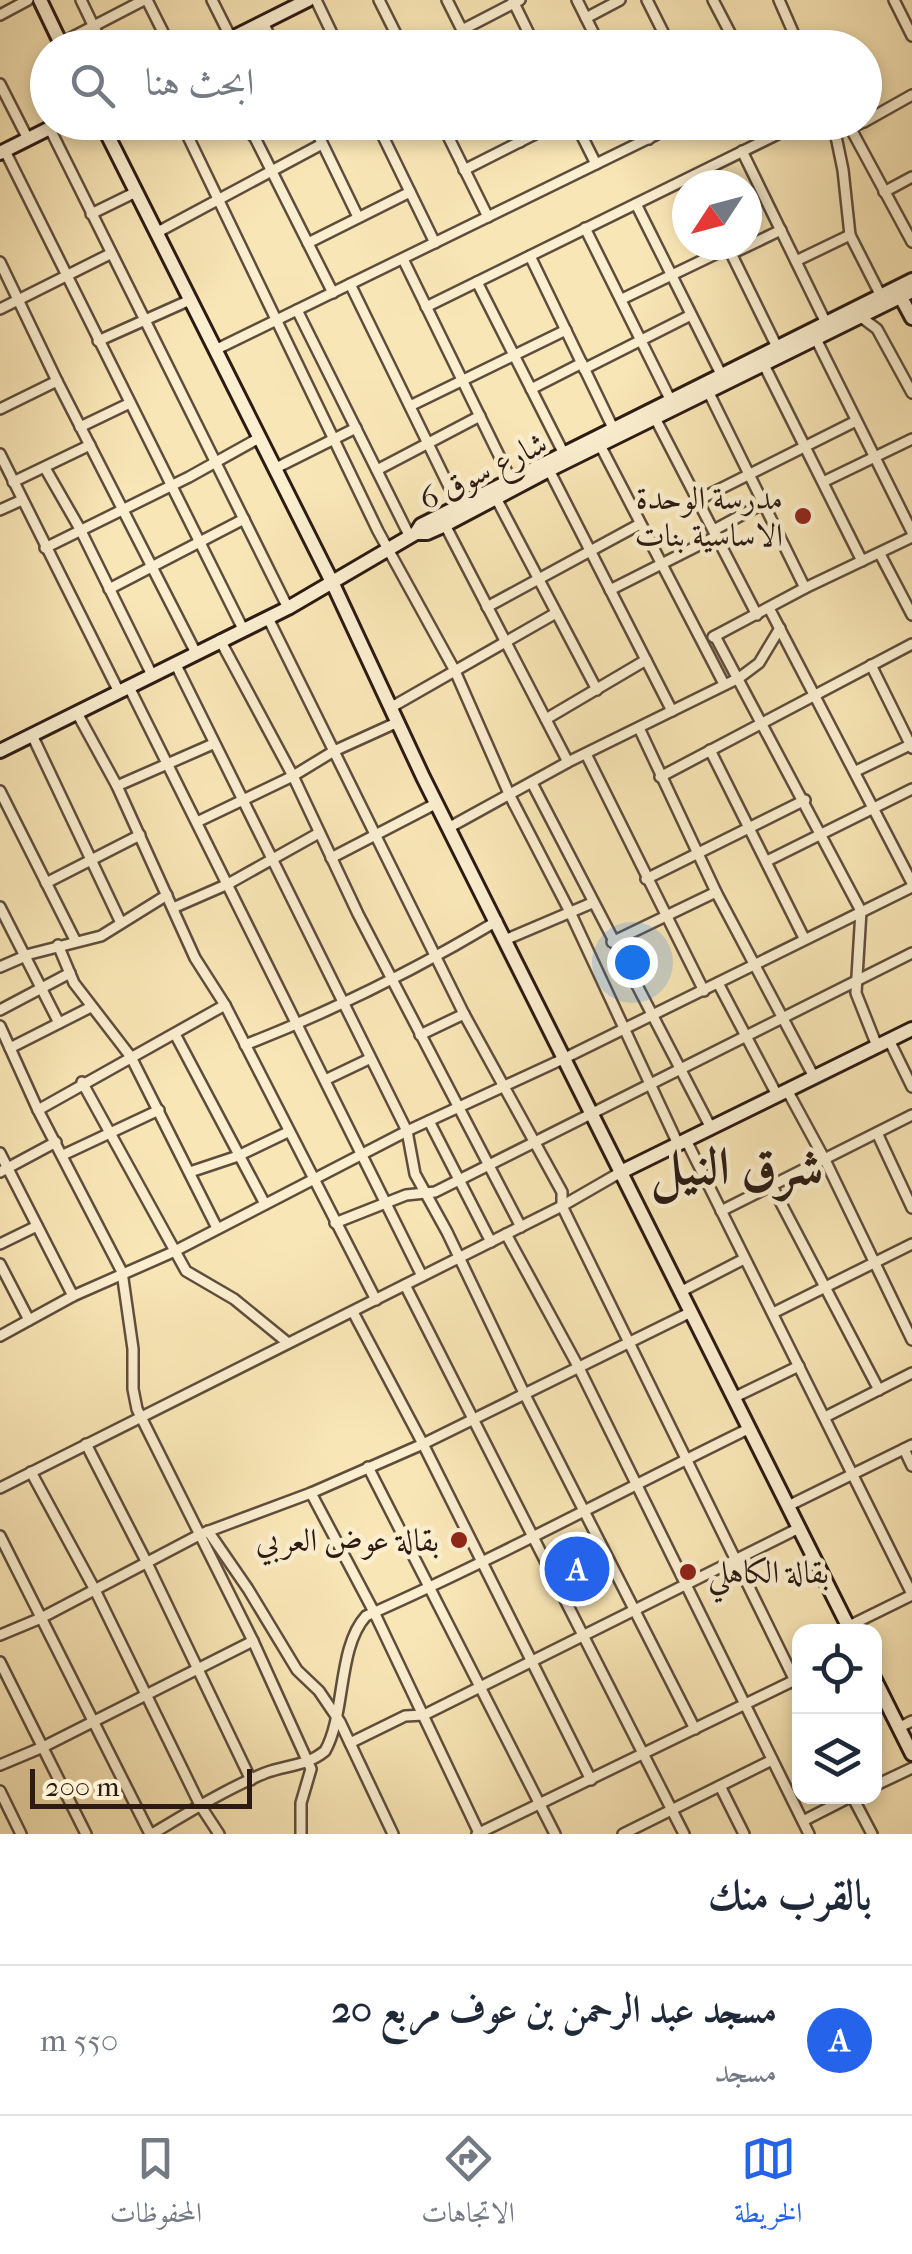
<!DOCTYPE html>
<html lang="ar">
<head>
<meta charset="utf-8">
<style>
	:root { --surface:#fff; --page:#f6f6f7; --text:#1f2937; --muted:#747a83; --line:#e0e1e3; --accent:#2563eb }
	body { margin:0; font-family:"IM FELL French Canon",Amiri,serif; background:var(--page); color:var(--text); direction:rtl }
	.controls { position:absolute; right:30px; bottom:30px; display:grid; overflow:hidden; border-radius:20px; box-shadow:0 5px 15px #0003 }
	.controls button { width:90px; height:90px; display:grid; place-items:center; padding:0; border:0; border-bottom:2px solid var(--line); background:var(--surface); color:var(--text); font:50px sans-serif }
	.compass { position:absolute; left:672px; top:170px; width:90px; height:90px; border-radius:50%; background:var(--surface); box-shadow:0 5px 15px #0003; rotate:234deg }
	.scale { position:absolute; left:30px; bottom:25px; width:222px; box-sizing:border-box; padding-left:10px; border:5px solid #2c1a13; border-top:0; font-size:28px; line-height:35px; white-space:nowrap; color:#2c1a13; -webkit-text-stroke:8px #fbefd0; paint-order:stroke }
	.you { position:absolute; left:632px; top:962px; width:35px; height:35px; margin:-25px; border:8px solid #fff; border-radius:50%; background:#1a73e8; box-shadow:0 0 0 15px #1a73e833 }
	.badge { display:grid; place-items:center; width:65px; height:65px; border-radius:50%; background:var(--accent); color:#fff; font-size:32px; font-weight:700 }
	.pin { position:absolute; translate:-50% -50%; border:5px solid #fff; box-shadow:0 2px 10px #0006 }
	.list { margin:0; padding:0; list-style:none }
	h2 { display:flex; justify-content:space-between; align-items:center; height:130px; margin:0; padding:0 40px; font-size:42px }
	h2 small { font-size:32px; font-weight:400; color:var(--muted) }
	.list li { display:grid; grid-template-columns:65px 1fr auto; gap:30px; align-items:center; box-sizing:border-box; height:150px; padding:0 40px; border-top:2px solid var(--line) }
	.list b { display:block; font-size:38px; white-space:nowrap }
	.list p { margin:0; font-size:32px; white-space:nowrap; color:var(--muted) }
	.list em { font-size:32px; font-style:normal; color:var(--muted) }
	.icon { flex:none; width:55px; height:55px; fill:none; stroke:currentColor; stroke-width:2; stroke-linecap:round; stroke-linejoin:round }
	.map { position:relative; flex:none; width:912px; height:1834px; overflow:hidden; direction:ltr }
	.search { position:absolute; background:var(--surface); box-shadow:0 5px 15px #0003; left:30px; right:30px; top:30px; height:110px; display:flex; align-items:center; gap:25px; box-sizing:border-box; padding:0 35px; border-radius:55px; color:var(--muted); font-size:38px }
	.sheet { height:280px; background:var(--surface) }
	nav { display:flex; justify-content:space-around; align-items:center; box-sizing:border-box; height:140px; border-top:2px solid var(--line); background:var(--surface); font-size:28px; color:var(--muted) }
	nav a { display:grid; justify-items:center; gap:5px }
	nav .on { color:var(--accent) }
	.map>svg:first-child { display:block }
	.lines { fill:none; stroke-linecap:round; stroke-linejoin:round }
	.street-casing { stroke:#5f4d3c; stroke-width:14 }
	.secondary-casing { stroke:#2c1a13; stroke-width:18 }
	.street { stroke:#fbefd0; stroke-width:9 }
	.secondary { stroke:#fbefd0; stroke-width:12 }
	.poi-dot { fill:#8f2418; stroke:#fbefd0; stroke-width:4 }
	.labels { text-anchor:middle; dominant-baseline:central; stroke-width:9; stroke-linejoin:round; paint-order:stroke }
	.street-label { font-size:32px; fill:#2c1a13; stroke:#fbefd0 }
	.poi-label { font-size:32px; fill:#2c1a13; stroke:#fbefd0; text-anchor:end }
	.town-label { font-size:52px; font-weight:bold; fill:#2c1a13; stroke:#fbefd0 }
</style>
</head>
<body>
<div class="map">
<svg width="912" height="1834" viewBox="0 0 912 1834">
	<rect width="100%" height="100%" fill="#f9e6b6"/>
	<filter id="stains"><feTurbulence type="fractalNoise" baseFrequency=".002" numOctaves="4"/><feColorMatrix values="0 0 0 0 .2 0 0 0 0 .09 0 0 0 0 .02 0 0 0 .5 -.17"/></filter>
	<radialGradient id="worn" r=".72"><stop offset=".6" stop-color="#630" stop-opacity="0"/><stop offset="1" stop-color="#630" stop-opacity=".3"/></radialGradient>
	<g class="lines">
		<defs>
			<g id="street">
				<polyline points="81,0 104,48"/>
				<polyline points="147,0 171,48"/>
				<polyline points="212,0 231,38"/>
				<polyline points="316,0 339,48"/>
				<polyline points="379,0 403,48"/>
				<polyline points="447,0 471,48"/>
				<polyline points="577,0 601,48"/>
				<polyline points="647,0 671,48"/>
				<polyline points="713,0 738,48"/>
				<polyline points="779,0 800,48"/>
				<polyline points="894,0 912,36"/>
				<polyline points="513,1 536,48"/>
				<polyline points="0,15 28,0"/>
				<polyline points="586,18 620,0"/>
				<polyline points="263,22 275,48"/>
				<polyline points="462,30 520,0"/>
				<polyline points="61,43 144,0"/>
				<polyline points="518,48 533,40"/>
				<polyline points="710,48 732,36"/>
				<polyline points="0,84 28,139"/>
				<polyline points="181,122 378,531 455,671 510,796 570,912 678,1144"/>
				<polyline points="247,122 333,293"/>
				<polyline points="312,122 358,217"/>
				<polyline points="376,122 435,243"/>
				<polyline points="441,122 488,217"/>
				<polyline points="510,122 520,142"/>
				<polyline points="575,122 596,164"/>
				<polyline points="640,122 649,139"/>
				<polyline points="833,122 843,170 850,235 881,296"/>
				<polyline points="864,122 912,95"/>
				<polyline points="50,129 288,608"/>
				<polyline points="851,129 912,242"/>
				<polyline points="253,136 291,122"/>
				<polyline points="5,151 243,629"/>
				<polyline points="742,151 826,323"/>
				<polyline points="464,170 559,122"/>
				<polyline points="884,192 912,177"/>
				<polyline points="636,204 721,374"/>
				<polyline points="91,214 136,192"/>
				<polyline points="585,228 670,399"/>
				<polyline points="156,233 322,144"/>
				<polyline points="308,243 410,192"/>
				<polyline points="727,245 777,347"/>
				<polyline points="731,254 781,230"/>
				<polyline points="530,256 613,428"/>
				<polyline points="403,259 510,478"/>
				<polyline points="796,261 850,235"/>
				<polyline points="0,262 57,381 196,653"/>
				<polyline points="477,282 563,452"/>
				<polyline points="350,284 458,505"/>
				<polyline points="622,299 728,248"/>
				<path d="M426,307L782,132C809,132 839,136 863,122"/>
				<polyline points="0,309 110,254"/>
				<polyline points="297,310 410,537"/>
				<polyline points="861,317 877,329 912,393"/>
				<polyline points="816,339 912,532"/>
				<polyline points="98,341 190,300"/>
				<polyline points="215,350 682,122"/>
				<polyline points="764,365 862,561"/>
				<polyline points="584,369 691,315"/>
				<polyline points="531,389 582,363"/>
				<polyline points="708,391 805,588"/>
				<polyline points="410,406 566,330"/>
				<polyline points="0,409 57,381"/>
				<polyline points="655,418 757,615"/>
				<polyline points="80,427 130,403"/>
				<polyline points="600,445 724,684"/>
				<polyline points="0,454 119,692"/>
				<polyline points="45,468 80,529 152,675"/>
				<polyline points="274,469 356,428"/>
				<polyline points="377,470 480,416"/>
				<polyline points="549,470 672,711"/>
				<polyline points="13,482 90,445"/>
				<polyline points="823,482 912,439"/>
				<polyline points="496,498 597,690"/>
				<polyline points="698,500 856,421"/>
				<polyline points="0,510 22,500"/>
				<polyline points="445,525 568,762"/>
				<polyline points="714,530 764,503"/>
				<polyline points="45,548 189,477 259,438"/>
				<polyline points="880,554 912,615"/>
				<polyline points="109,589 244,519"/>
				<polyline points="610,590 717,536"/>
				<polyline points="487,607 640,524"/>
				<polyline points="769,608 912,883"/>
				<polyline points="268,618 464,1014 562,1192 562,1206 800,1691"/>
				<polyline points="715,636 861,911 856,993 877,1046"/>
				<polyline points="713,637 805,588 912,537"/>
				<polyline points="220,640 293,776 358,914 521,1227"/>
				<polyline points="175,663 407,1131 415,1174 447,1232 525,1395 695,1729"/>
				<polyline points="871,665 912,748"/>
				<polyline points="129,687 422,1276"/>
				<polyline points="390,708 556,613"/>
				<polyline points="77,713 117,786 195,958 225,1005 376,1300"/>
				<polyline points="546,719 646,660"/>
				<polyline points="639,728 716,892 814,1077"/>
				<polyline points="32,735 121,923"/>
				<polyline points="710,750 804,938"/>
				<polyline points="586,754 704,991"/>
				<polyline points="856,771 912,744"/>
				<polyline points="660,777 912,644"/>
				<polyline points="532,783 711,1128"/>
				<polyline points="117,786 213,744"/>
				<polyline points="0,791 75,940"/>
				<polyline points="197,822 293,776 334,751 398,722"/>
				<polyline points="450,827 568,762 739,678 759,663 780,628"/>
				<polyline points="331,858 437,803"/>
				<polyline points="767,861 912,789"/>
				<polyline points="646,879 805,800"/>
				<polyline points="46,883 140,835"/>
				<polyline points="0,907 59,1023"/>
				<polyline points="173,908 228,884 319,833"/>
				<polyline points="505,940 592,903"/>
				<polyline points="612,942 716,892"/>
				<polyline points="58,945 74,983 131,1057 217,1228"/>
				<polyline points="0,967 30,954 101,936 167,895"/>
				<polyline points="718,983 777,1095"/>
				<polyline points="0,1010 70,973"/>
				<polyline points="0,1026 38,1110 122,1272 133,1349 133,1389 137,1409 253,1641 311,1769 301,1803 301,1834"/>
				<polyline points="175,1034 265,1204"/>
				<polyline points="420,1035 464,1014"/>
				<polyline points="889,1040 912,1087"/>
				<path d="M245,1045C332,1011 417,969 497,921"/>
				<polyline points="10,1048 91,1007"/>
				<polyline points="325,1080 369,1059"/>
				<polyline points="82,1082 186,1271 234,1299 288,1343"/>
				<polyline points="787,1090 825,1160 912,1340"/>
				<polyline points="38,1110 225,1005"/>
				<polyline points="429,1121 491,1242"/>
				<polyline points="877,1133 912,1208"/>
				<polyline points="686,1140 912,1594"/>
				<polyline points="0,1153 73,1296"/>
				<polyline points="63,1155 159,1110"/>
				<polyline points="0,1172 56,1142"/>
				<polyline points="190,1172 238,1156 288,1132"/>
				<polyline points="772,1186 879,1390"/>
				<polyline points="721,1211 912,1115"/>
				<polyline points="335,1223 406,1195 435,1192 912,953"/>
				<polyline points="506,1234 579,1368 809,1834"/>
				<polyline points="0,1244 37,1226"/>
				<polyline points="0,1264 29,1320"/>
				<polyline points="405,1285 684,1834"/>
				<polyline points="680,1292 744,1259"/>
				<polyline points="353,1312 423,1444 591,1780"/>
				<polyline points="773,1313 912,1244"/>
				<polyline points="0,1336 73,1296 173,1252 407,1131 563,1059 912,887"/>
				<polyline points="733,1398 799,1366"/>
				<polyline points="825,1417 912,1373"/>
				<polyline points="86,1444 146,1561 251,1780"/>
				<polyline points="904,1449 912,1466"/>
				<polyline points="368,1467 555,1834"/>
				<polyline points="31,1472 95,1590 200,1805 219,1834"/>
				<polyline points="0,1488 562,1206 621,1172"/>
				<polyline points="311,1493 374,1612 479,1833"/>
				<polyline points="788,1506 912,1445"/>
				<polyline points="208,1531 248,1589 297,1670 319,1691 340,1722 393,1834"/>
				<polyline points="0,1536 150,1834"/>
				<polyline points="849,1626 912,1595"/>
				<polyline points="0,1635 41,1618 201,1534 311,1493 423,1444 691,1312"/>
				<polyline points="0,1662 86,1834"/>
				<polyline points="898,1728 912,1721"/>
				<polyline points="350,1743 405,1716 424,1715 799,1528"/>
				<polyline points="0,1765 43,1747 253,1641"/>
				<polyline points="720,1786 744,1834"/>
				<polyline points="874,1786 912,1768"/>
				<polyline points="0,1791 21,1834"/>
				<polyline points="852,1796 872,1834"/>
				<polyline points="803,1821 852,1796"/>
				<path d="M152,1834C189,1812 226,1789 265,1773C286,1765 307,1766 325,1751C346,1714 337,1648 366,1616C495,1559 621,1491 748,1429"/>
				<polyline points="477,1834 797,1679"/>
				<polyline points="623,1834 772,1760"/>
			</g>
			<g id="secondary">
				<polyline points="40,0 63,48"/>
				<polyline points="212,48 308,0"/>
				<polyline points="101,122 333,584 423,777 851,1632"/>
				<polyline points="0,153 62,122"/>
				<polyline points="897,290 912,318"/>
				<polyline points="416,533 427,533 445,525 549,470 912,291"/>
				<polyline points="0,751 288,608 416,533 421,525 912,280"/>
				<polyline points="621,1172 912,1029"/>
				<polyline points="874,1678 912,1754"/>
			</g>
		</defs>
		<use href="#street" class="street-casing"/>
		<use href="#secondary" class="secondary-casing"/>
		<use href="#street" class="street"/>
		<use href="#secondary" class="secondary"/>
	</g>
	<g class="poi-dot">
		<circle cx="803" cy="516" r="10"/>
		<circle cx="459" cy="1540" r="10"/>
		<circle cx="688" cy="1572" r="10"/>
	</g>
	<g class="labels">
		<g class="street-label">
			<text transform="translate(483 471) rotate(-26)">شارع سوق 6</text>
		</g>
		<g class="poi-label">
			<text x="783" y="498">مدرسة الوحدة<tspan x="783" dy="37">الاساسية بنات</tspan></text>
			<text x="439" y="1540">بقالة عوض العربي</text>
			<text x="708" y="1572" text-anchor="start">بقالة الكاهلي</text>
		</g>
		<g class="town-label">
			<text x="737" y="1167">شرق النيل</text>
		</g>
	</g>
	<rect width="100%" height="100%" filter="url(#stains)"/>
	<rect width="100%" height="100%" fill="url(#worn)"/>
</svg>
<div class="controls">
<button><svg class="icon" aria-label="locate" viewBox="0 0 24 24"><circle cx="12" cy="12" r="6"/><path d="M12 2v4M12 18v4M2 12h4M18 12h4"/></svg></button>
<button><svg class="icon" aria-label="layers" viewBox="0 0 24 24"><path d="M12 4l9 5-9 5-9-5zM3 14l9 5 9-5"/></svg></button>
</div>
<svg class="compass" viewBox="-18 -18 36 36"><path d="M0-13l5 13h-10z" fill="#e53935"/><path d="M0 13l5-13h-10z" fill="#747a83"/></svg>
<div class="scale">200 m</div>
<div class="you"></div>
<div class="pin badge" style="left:577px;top:1569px">A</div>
<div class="search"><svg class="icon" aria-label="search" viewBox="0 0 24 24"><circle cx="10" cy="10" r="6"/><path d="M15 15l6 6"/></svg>ابحث هنا</div>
</div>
<section class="sheet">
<h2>بالقرب منك<small></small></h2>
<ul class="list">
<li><span class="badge">A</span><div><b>مسجد عبد الرحمن بن عوف مربع 20</b><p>مسجد</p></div><em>550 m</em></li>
</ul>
</section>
<nav>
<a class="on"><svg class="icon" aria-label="map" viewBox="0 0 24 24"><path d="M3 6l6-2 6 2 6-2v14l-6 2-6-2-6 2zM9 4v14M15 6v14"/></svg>الخريطة</a>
<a><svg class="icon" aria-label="directions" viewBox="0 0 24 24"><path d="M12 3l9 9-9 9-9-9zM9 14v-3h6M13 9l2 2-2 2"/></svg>الاتجاهات</a>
<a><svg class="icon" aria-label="saved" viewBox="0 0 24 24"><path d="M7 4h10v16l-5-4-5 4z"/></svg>المحفوظات</a>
</nav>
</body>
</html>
